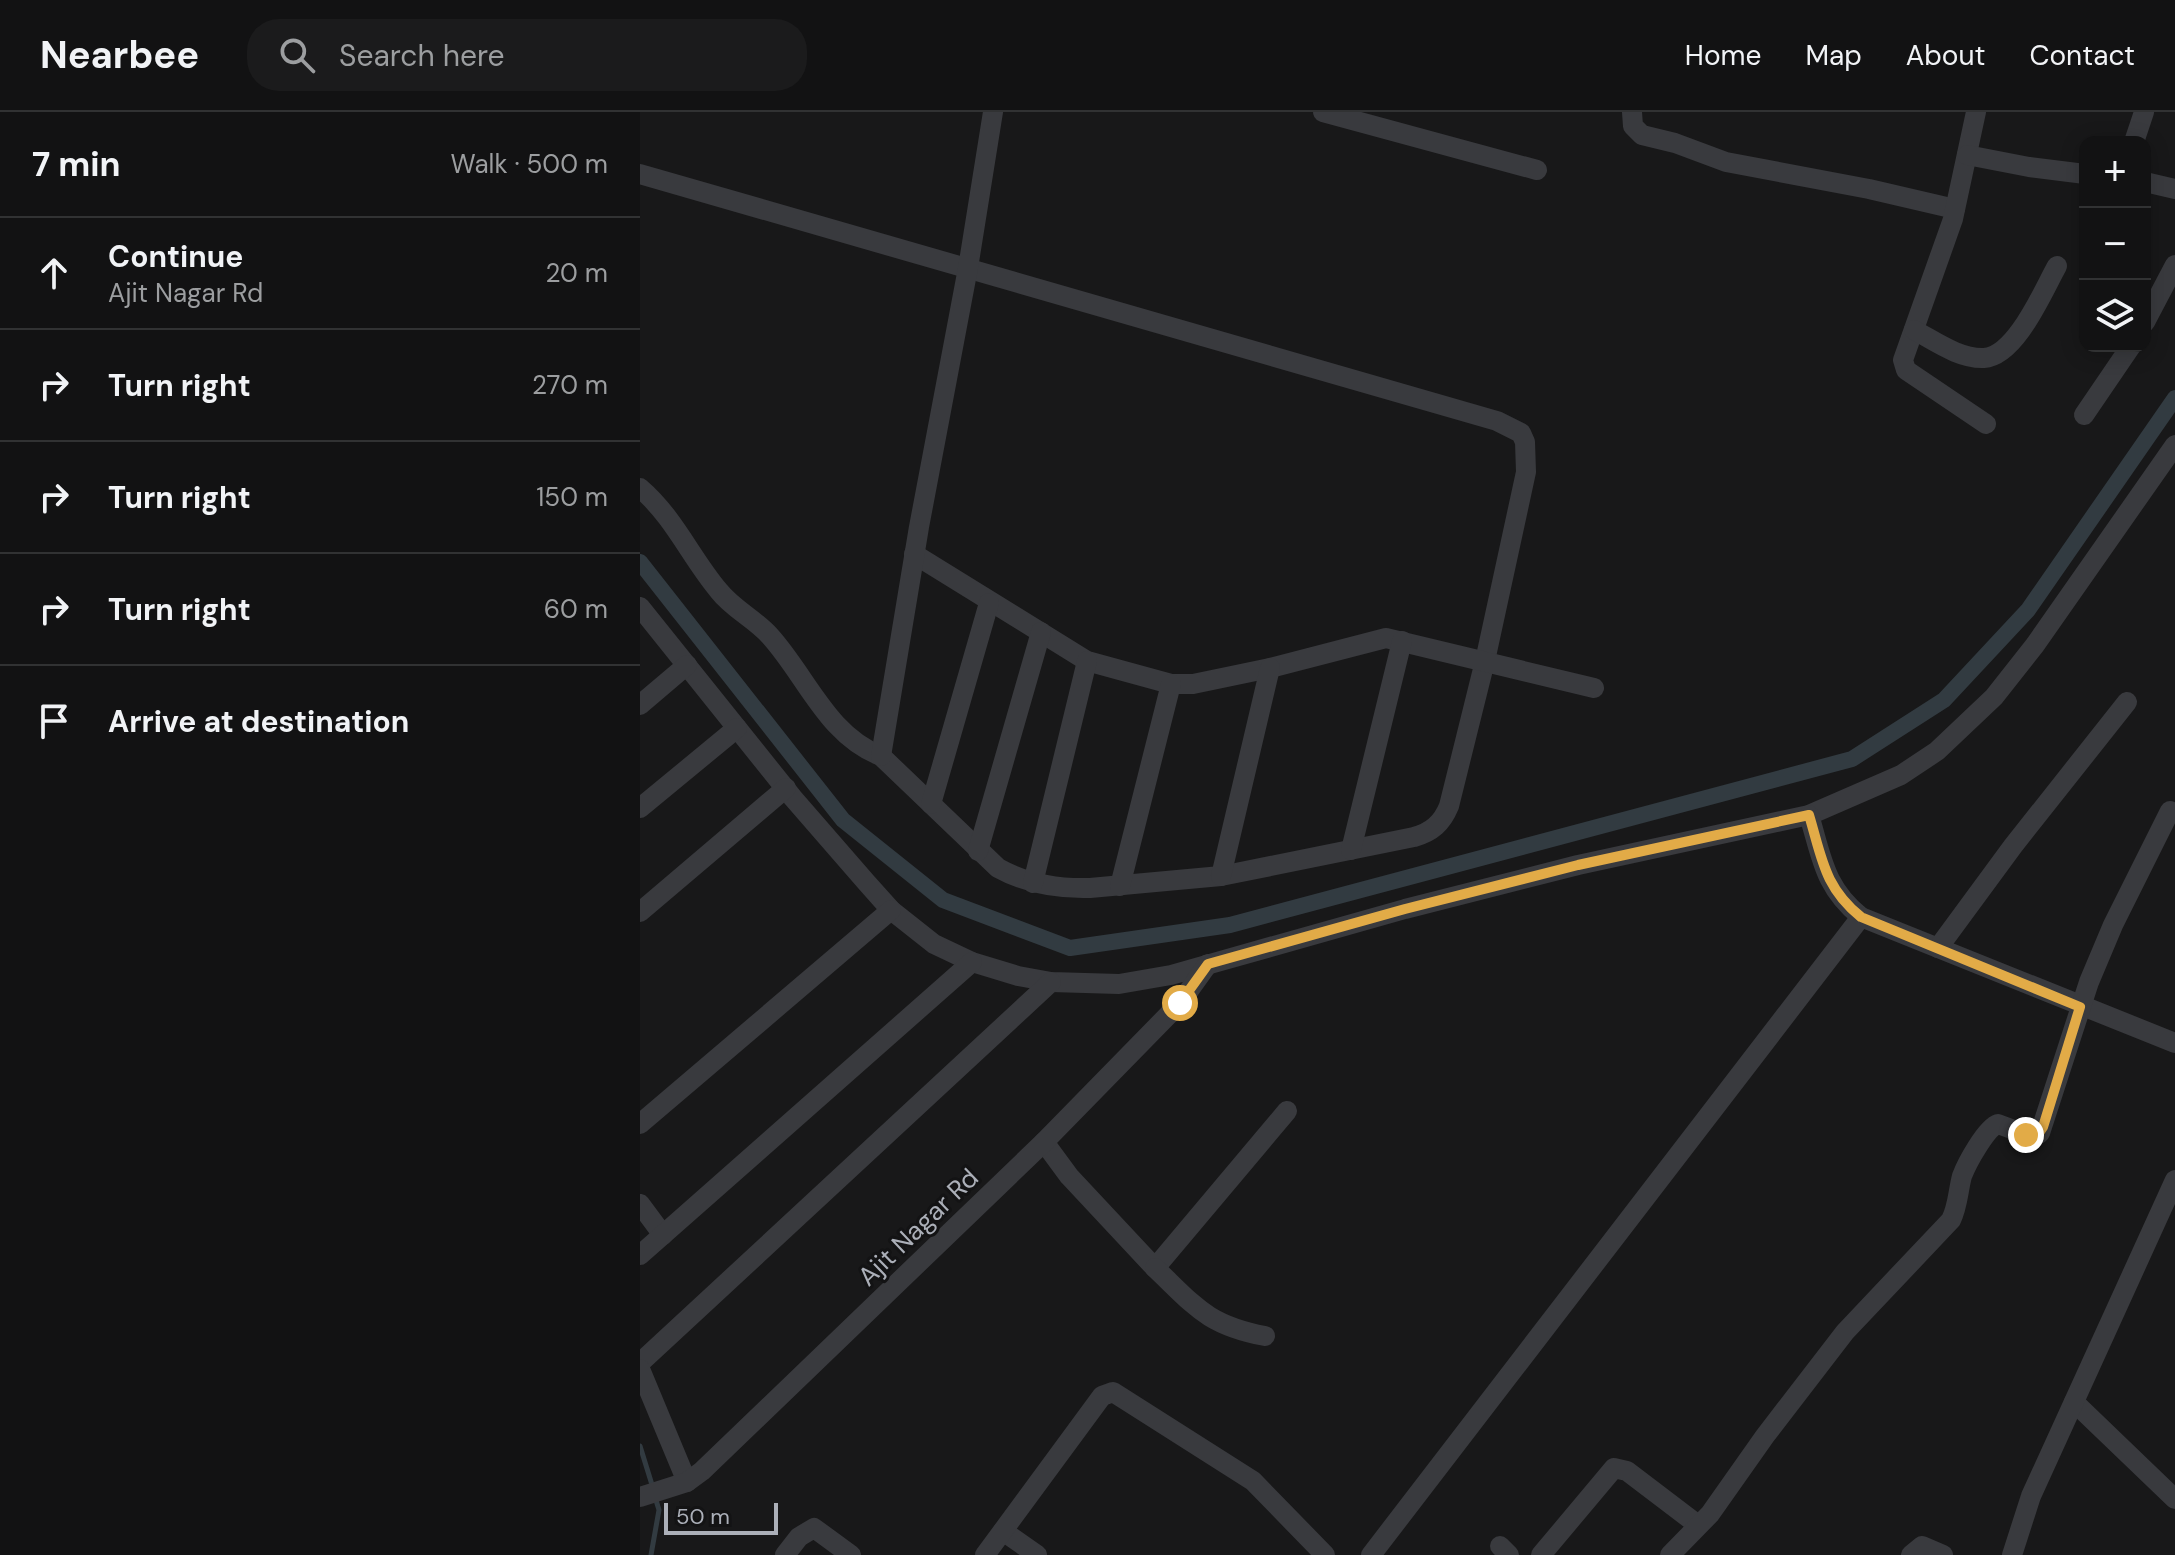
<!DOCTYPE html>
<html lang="en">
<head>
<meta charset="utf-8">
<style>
	:root { --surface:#121213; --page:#1b1b1c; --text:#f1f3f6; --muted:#9c9ea0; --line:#313233 }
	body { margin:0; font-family:"DM Sans",sans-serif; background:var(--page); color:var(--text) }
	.controls { position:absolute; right:24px; top:24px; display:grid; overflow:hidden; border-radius:16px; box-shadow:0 4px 20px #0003 }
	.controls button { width:72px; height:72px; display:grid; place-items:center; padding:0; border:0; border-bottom:2px solid var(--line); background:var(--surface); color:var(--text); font:40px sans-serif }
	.scale { position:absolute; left:24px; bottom:20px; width:114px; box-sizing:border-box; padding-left:8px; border:4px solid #abafb8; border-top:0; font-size:22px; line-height:28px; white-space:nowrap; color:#abafb8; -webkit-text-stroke:6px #131314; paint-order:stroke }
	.stop { position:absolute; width:24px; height:24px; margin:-18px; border:6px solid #e2ab47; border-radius:50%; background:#fff }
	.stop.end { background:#e2ab47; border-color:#fff; box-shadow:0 2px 8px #0008 }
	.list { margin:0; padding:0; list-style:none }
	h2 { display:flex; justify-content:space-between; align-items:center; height:104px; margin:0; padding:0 32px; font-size:34px }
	h2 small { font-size:26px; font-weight:400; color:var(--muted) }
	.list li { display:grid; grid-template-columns:52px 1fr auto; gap:24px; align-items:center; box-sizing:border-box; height:112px; padding:0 32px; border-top:2px solid var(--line) }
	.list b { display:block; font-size:30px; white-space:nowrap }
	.list p { margin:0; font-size:26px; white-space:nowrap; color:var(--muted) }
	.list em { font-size:26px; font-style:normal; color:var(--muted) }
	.icon { flex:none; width:44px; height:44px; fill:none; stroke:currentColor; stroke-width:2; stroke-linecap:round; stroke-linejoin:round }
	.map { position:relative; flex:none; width:1535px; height:1443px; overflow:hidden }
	header { display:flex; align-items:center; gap:48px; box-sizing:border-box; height:112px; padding:0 40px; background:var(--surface); border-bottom:2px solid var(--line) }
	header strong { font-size:38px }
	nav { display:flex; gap:44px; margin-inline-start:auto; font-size:28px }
	.search { width:560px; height:72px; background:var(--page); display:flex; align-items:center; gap:20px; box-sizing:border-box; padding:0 28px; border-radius:32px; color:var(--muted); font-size:30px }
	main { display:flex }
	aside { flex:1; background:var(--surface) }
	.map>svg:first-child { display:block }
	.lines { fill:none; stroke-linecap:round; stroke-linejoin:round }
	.stream { stroke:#323b41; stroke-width:5 }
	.canal { stroke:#323b41; stroke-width:16 }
	.minor { stroke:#393a3e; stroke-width:20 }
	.route { stroke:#e2ab47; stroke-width:10 }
	.labels { text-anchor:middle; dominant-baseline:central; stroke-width:6; stroke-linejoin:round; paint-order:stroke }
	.street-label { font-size:26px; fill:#abafb8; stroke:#131314 }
</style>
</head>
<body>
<header>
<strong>Nearbee</strong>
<div class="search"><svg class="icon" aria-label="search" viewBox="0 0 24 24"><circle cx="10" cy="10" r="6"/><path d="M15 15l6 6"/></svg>Search here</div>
<nav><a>Home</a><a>Map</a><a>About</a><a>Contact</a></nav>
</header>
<main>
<aside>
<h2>7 min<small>Walk · 500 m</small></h2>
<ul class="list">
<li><svg class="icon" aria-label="ahead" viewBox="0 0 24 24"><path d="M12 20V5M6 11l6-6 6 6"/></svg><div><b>Continue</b><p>Ajit Nagar Rd</p></div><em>20 m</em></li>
<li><svg class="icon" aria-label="right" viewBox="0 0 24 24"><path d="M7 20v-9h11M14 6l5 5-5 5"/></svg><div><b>Turn right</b></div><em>270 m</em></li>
<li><svg class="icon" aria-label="right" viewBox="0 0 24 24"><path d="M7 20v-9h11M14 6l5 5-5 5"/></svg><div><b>Turn right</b></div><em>150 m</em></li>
<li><svg class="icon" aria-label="right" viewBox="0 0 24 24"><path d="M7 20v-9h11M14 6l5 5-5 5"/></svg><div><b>Turn right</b></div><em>60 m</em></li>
<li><svg class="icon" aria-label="arrive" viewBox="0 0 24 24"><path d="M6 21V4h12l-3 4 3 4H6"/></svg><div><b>Arrive at destination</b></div></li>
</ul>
</aside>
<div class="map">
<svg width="1535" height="1443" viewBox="0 0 1535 1443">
	<rect width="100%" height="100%" fill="#181819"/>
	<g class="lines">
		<g class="stream">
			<polyline points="0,1334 13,1376"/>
			<polyline points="11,1443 19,1398 15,1385"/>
		</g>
		<polyline class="canal" points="0,450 203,708 303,788 430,836 590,813 1212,647 1304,588 1388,498 1535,286"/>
		<g class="minor">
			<polyline points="683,0 897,58"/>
			<polyline points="992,0 993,14 1002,23 1035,31 1086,50 1229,77 1315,97"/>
			<polyline points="1336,0 1313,107 1263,248 1266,258 1346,312"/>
			<polyline points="1494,30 1504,0"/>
			<polyline points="1327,43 1389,55 1445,62"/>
			<path d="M0,62L857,309L881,321L885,330L886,360L845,549L809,694C802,711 792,720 774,725L581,764L450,776C417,777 387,772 358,756L241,644C187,623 167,565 130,524C115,507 93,497 79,479C51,446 34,405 0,376"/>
			<polyline points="1505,70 1535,77"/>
			<polyline points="1505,210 1535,153"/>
			<path d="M1274,218C1295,229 1319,247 1344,246C1376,244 1403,179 1417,154"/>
			<polyline points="1444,303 1491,234"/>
			<polyline points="274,442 447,549 531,572 553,572 630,556 746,526 954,576"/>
			<polyline points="0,495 153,686 226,770 251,798 294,832 332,850 378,864 411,870 479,872 531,863 765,797 938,753 1169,703 1261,663 1297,639 1354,585 1395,533 1535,333"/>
			<polyline points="0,593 47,553"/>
			<polyline points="241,644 279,415 328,156 353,0"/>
			<polyline points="291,692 349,491"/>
			<polyline points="0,696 97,616"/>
			<path d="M1169,703C1182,746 1184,775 1221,805L1535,931"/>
			<polyline points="711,738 762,529"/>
			<polyline points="338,739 401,520"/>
			<polyline points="581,764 630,556"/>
			<polyline points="393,771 447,549"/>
			<polyline points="480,774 531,572"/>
			<polyline points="0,800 146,676"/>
			<polyline points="1298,836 1373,734 1487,590"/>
			<polyline points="0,1012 251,798"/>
			<polyline points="404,1030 429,1064 515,1156 647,999"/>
			<polyline points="0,1092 23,1123"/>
			<polyline points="0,1143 332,850"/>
			<path d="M515,1156C555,1194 567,1213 625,1224"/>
			<polyline points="0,1251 411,870"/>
			<polyline points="0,1257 47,1370"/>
			<polyline points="1434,1290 1535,1387"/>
			<polyline points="0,1385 47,1370 62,1359 404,1030 540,891 568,852"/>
			<polyline points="363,1419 397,1443"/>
			<polyline points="860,1434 869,1443"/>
			<polyline points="145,1443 159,1425 174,1416 211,1443"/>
			<polyline points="345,1443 462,1284 473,1280 613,1369 685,1443"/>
			<polyline points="731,1443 1221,805"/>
			<polyline points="901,1443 974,1356 987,1359 1058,1413"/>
			<path d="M1030,1443L1070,1402L1125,1324L1205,1220L1311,1108C1318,1094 1318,1079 1322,1064C1327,1051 1346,1016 1358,1012L1393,1025L1400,1021L1449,870L1473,813L1530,699"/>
			<polyline points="1271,1443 1282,1434 1303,1443"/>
			<polyline points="1372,1443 1391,1384 1535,1068"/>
		</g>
	</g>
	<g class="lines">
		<path class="route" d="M540,891L568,852L765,797L938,753L1169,703C1182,746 1184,775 1221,805L1440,895L1403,1015L1397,1024L1386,1023"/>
	</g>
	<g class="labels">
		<g class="street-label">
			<text transform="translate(278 1115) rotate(-44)">Ajit Nagar Rd</text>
		</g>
	</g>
</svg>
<div class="controls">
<button>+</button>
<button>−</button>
<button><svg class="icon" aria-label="layers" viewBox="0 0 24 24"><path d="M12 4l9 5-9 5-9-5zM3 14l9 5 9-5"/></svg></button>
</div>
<div class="scale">50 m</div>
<div class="stop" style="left:540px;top:891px"></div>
<div class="stop end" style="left:1386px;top:1023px"></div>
</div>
</main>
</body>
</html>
